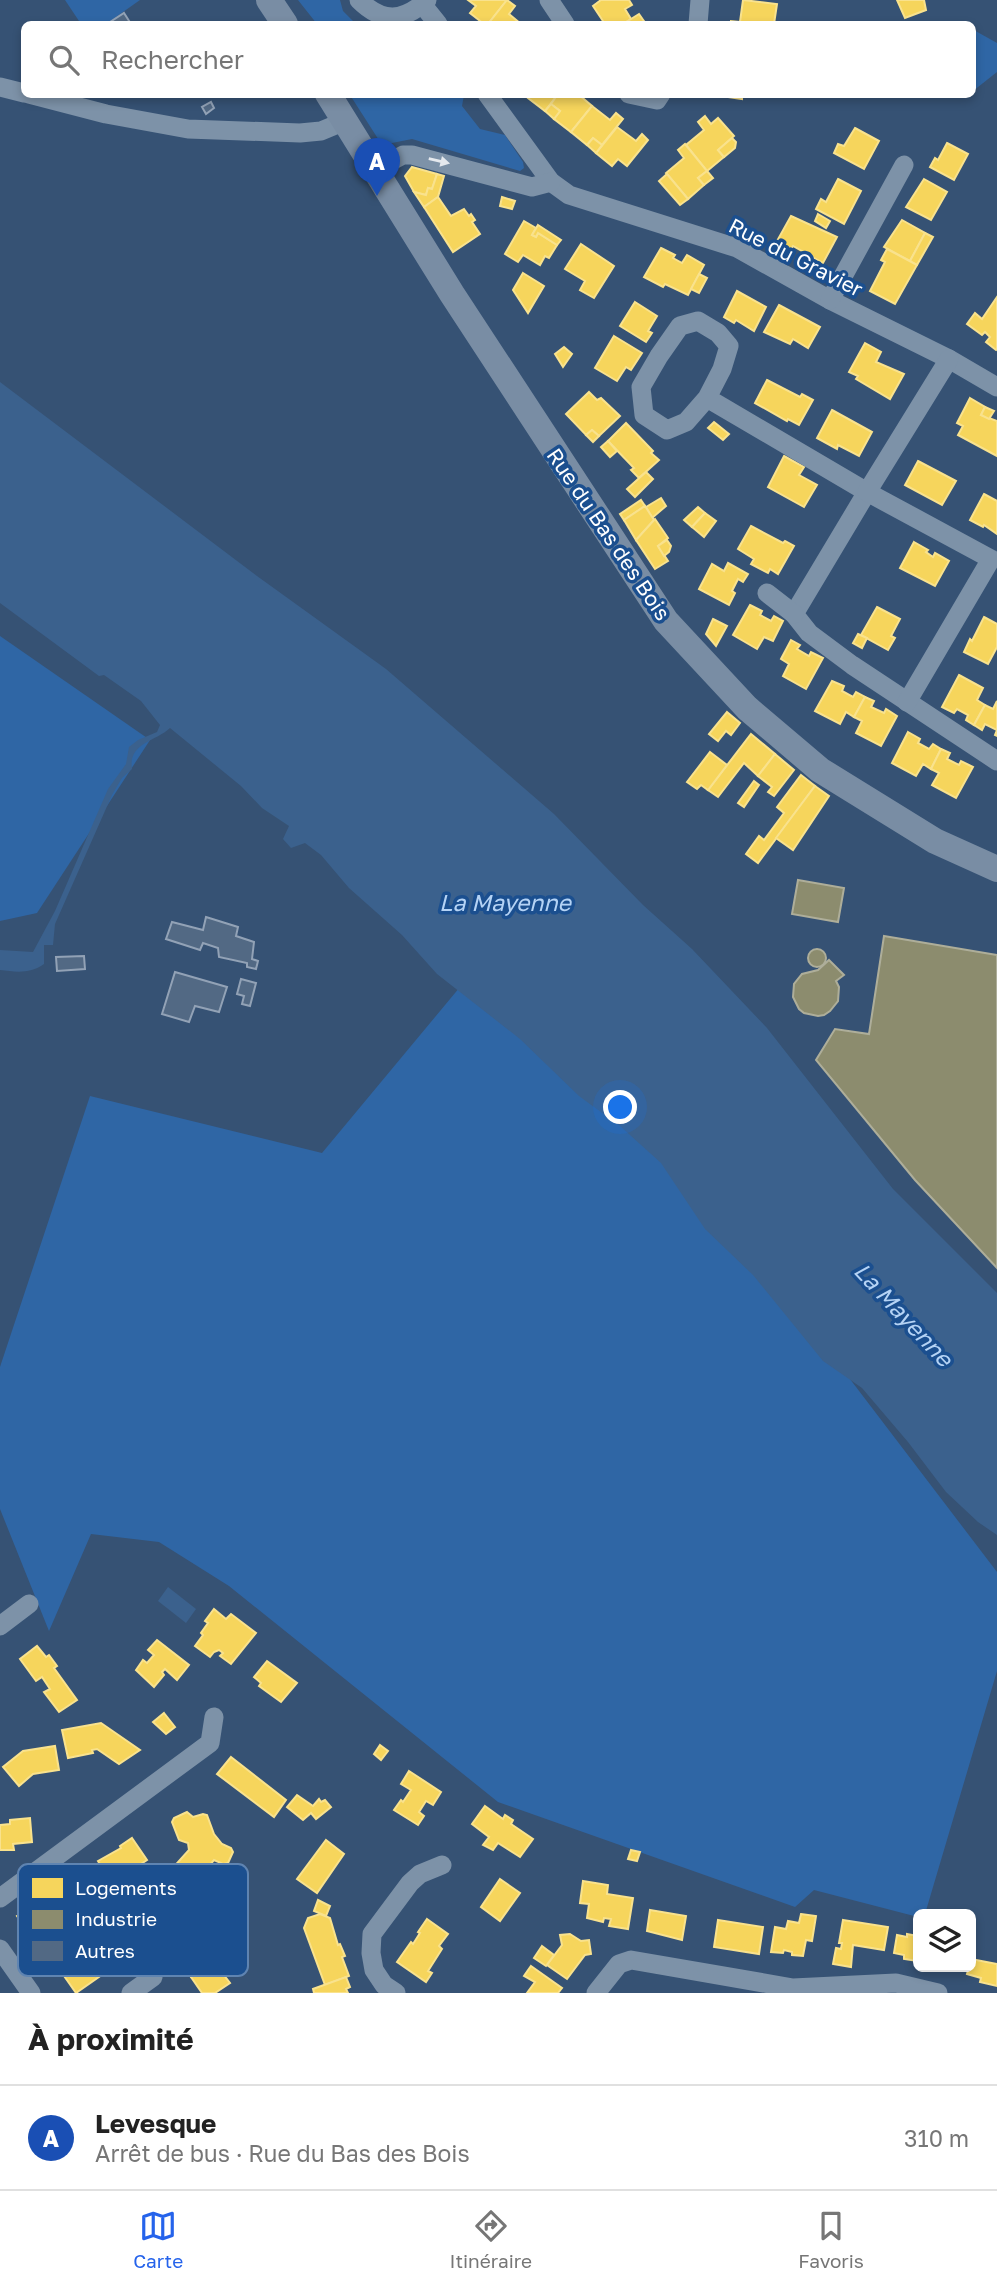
<!DOCTYPE html>
<html lang="fr">
<head>
<meta charset="utf-8">
<style>
	:root { --surface:#fff; --page:#f6f6f6; --text:#222; --muted:#767676; --line:#e0e0e0; --accent:#2563eb }
	body { margin:0; font-family:"Golos Text",sans-serif; background:var(--page); color:var(--text) }
	.controls { position:absolute; right:21px; bottom:21px; display:grid; overflow:hidden; border-radius:10px; box-shadow:0 4px 10px #0003 }
	.controls button { width:63px; height:63px; display:grid; place-items:center; padding:0; border:0; border-bottom:2px solid var(--line); background:var(--surface); color:var(--text); font:35px sans-serif }
	.you { position:absolute; left:621px; top:1108px; width:24px; height:24px; margin:-18px; border:5px solid #fff; border-radius:50%; background:#1a73e8; box-shadow:0 0 0 10px #1a73e833 }
	.badge { display:grid; place-items:center; width:46px; height:46px; border-radius:50%; background:var(--accent); color:#fff; font-size:23px; font-weight:700 }
	.pin { position:absolute; translate:-50% -58px; filter:drop-shadow(0 2px 4px #0008) }
	.pin::after { content:''; position:absolute; top:37px; width:24px; height:21px; background:inherit; clip-path:polygon(0 0,100% 0,50% 100%) }
	.list { margin:0; padding:0; list-style:none }
	h2 { display:flex; justify-content:space-between; align-items:center; height:91px; margin:0; padding:0 28px; font-size:30px }
	h2 small { font-size:23px; font-weight:400; color:var(--muted) }
	.list li { display:grid; grid-template-columns:46px 1fr auto; gap:21px; align-items:center; box-sizing:border-box; height:105px; padding:0 28px; border-top:2px solid var(--line) }
	.list b { display:block; font-size:26px; white-space:nowrap }
	.list p { margin:0; font-size:23px; white-space:nowrap; color:var(--muted) }
	.list em { font-size:23px; font-style:normal; color:var(--muted) }
	.icon { flex:none; width:38px; height:38px; fill:none; stroke:currentColor; stroke-width:2; stroke-linecap:round; stroke-linejoin:round }
	.map { position:relative; flex:none; width:997px; height:1993px; overflow:hidden }
	.search { position:absolute; background:var(--surface); box-shadow:0 4px 10px #0003; left:21px; right:21px; top:21px; height:77px; display:flex; align-items:center; gap:18px; box-sizing:border-box; padding:0 24px; border-radius:10px; color:var(--muted); font-size:26px }
	.sheet { height:196px; background:var(--surface) }
	nav { display:flex; justify-content:space-around; align-items:center; box-sizing:border-box; height:98px; border-top:2px solid var(--line); background:var(--surface); font-size:19px; color:var(--muted) }
	nav a { display:grid; justify-items:center; gap:4px }
	nav .on { color:var(--accent) }
	.map>svg:first-child { display:block }
	.green { fill:#2f66a5 }
	.water { fill:#3b618d }
	.homes { fill:#f6d55c; stroke:#f9e28d; stroke-width:2 }
	.industry { fill:#8c8c6e; stroke:#aeae9a; stroke-width:2 }
	.building { fill:#526984; stroke:#92a2b6; stroke-width:2 }
	.lines { fill:none; stroke-linecap:round; stroke-linejoin:round }
	.street { stroke:#7d92a8; stroke-width:19 }
	.secondary { stroke:#798da4; stroke-width:26 }
	.oneway { fill:#e5e9ee }
	.labels { text-anchor:middle; dominant-baseline:central; stroke-width:7; stroke-linejoin:round; paint-order:stroke }
	.street-label { font-size:21px; fill:#fff; stroke:#1b4f8f }
	.water-label { font-size:23px; font-style:italic; fill:#b5d3f5; stroke:#1b4f8f }
	.key { fill:#1b4f8f; stroke:#5f84b1; stroke-width:2 }
	.key-label { font-size:19px; fill:#fff }
</style>
</head>
<body>
<div class="map">
<svg width="997" height="1993" viewBox="0 0 997 1993">
	<rect width="100%" height="100%" fill="#365274"/>
	<g class="green">
		<polygon points="65,0 140,0 106,24 81,24"/>
		<polygon points="298,0 340,0 343,11 356,24 317,24"/>
		<polygon points="972,29 997,43 997,72 973,91"/>
		<polygon points="350,95 464,95 462,106 480,129 505,135 523,162 524,168 520,171 412,139 382,145"/>
		<polygon points="0,636 150,740 37,913 0,921"/>
		<polygon points="470,975 696,1177 997,1572 997,1671 925,1914 918,1914 918,1917 814,1890 795,1907 498,1802 229,1586 159,1542 91,1534 49,1631 0,1509 0,1367 90,1096 322,1153"/>
	</g>
	<g class="water">
		<path d="M0,382L257,576L386,669L554,814L643,905L692,949L767,1028L893,1189L997,1293V1535L978,1522L946,1492L908,1442L862,1388L823,1361L753,1275L705,1229L661,1163L620,1126L579,1096L520,1039L437,974L402,935L349,888L321,855L305,843L291,848L283,839L289,826L262,808L241,786L170,728C155,742 128,743 132,769L122,778L112,795L55,924L53,945H44V964C30,974 16,972 0,970V950L33,952L55,911L108,789L126,764L129,747L138,740L157,732L160,725L141,701L104,675L99,676L0,603Z"/>
		<polygon points="168,1587 196,1609 186,1623 158,1601"/>
	</g>
	<g class="homes">
		<polygon points="468,0 507,0 488,24 484,24 470,13 476,6"/>
		<polygon points="507,0 515,6 509,14 521,24 488,24"/>
		<polygon points="601,0 629,0 632,5 625,9 631,19 623,24 605,24 593,6"/>
		<polygon points="743,0 777,4 774,24 731,24 731,21 740,22"/>
		<polygon points="897,0 924,0 926,10 905,18"/>
		<polygon points="639,14 646,24 623,24"/>
		<polygon points="531,94 558,94 545,111 528,98"/>
		<polygon points="558,94 578,94 592,106 571,132 554,119 560,111 551,104"/>
		<polygon points="708,94 742,94 742,99"/>
		<polygon points="551,104 560,111 554,119 545,111"/>
		<polygon points="592,106 610,120 616,113 623,119 602,145 593,138 587,145 571,132"/>
		<polygon points="705,116 711,124 718,118 734,136 718,150 724,157 707,171 686,145 704,130 698,122"/>
		<polygon points="617,127 636,141 642,134 648,140 627,166 618,159 612,166 596,153"/>
		<polygon points="855,128 879,141 864,169 834,153 838,144 844,146"/>
		<polygon points="593,138 602,145 596,153 587,145"/>
		<polygon points="732,138 736,142 735,148 724,157 718,150"/>
		<polygon points="947,143 968,154 954,180 930,167 935,158 938,160"/>
		<polygon points="685,144 707,171 698,178 704,185 688,199 666,173 684,158 678,150"/>
		<polygon points="412,167 437,174 432,189 428,188 426,195 414,192 405,176"/>
		<polygon points="707,171 713,178 704,185 698,178"/>
		<polygon points="437,174 444,176 438,197 424,207 414,192 426,195 428,188 432,189"/>
		<polygon points="667,174 688,199 680,205 659,181"/>
		<polygon points="838,179 861,191 844,224 816,209 821,199 826,202"/>
		<polygon points="924,179 947,192 931,220 906,207"/>
		<polygon points="438,197 451,216 464,209 469,216 471,214 475,220 472,222 480,234 453,252 424,207"/>
		<polygon points="502,197 515,201 512,209 500,206"/>
		<polygon points="818,214 830,221 826,228 815,221"/>
		<polygon points="791,216 837,237 823,263 793,246 791,249 777,241"/>
		<polygon points="902,220 925,233 910,261 884,247"/>
		<polygon points="524,221 536,228 532,235 536,237 538,233 557,245 549,258 545,256 540,265 523,255 518,262 505,254"/>
		<polygon points="538,225 561,240 557,245 538,233 536,237 532,235"/>
		<polygon points="925,233 933,237 917,265 910,261"/>
		<polygon points="581,244 614,266 594,298 580,290 585,281 565,269"/>
		<polygon points="661,248 675,255 673,258 682,263 687,255 704,265 688,295 665,284 663,287 644,277"/>
		<polygon points="887,249 917,265 895,304 870,291 885,262 881,260"/>
		<polygon points="523,273 544,286 528,313 513,290"/>
		<polygon points="699,274 707,278 699,293 691,289"/>
		<polygon points="737,291 766,307 754,331 736,320 734,323 724,317"/>
		<polygon points="997,297 997,349 996,350 986,342 990,337 985,332 982,335 967,324 975,313 982,319"/>
		<polygon points="635,302 657,316 648,331 652,333 646,342 620,326"/>
		<polygon points="779,305 820,327 808,348 793,339 790,344 764,332"/>
		<polygon points="614,336 642,353 631,370 626,367 617,381 595,368"/>
		<polygon points="865,343 881,352 876,362 904,374 890,399 856,379 858,376 849,372"/>
		<polygon points="564,347 572,354 563,367 555,354"/>
		<polygon points="767,380 800,397 802,394 813,400 799,425 788,419 787,421 755,403"/>
		<polygon points="589,392 597,400 601,398 620,416 599,436 592,430 586,435 566,414"/>
		<polygon points="970,398 985,407 981,415 997,421 997,456 958,435 963,426 957,423"/>
		<polygon points="985,407 994,411 989,419 981,415"/>
		<polygon points="832,410 872,432 859,456 838,445 837,449 817,438"/>
		<polygon points="714,422 729,434 723,440 708,428"/>
		<polygon points="626,423 653,451 651,453 659,460 639,478 631,470 634,468 608,441"/>
		<polygon points="592,430 599,436 593,442 586,435"/>
		<polygon points="608,441 617,451 610,457 601,447"/>
		<polygon points="784,456 804,467 799,475 817,485 804,507 768,487"/>
		<polygon points="918,461 956,481 942,505 905,485"/>
		<polygon points="646,472 653,479 635,497 627,489"/>
		<polygon points="984,494 997,501 997,534 984,525 983,527 970,520"/>
		<polygon points="661,498 666,506 652,518 646,507"/>
		<polygon points="641,500 645,506 624,520 620,514"/>
		<polygon points="645,506 654,520 636,540 624,520"/>
		<polygon points="698,507 705,513 692,527 684,520"/>
		<polygon points="705,513 716,521 704,537 692,527"/>
		<polygon points="655,519 668,538 658,546 668,561 655,569 636,540"/>
		<polygon points="751,526 783,543 785,541 794,546 778,574 770,569 768,573 751,564 754,559 738,549"/>
		<polygon points="667,540 671,546 669,552 664,556 658,546"/>
		<polygon points="914,542 928,550 926,552 933,557 935,553 949,561 935,586 900,568"/>
		<polygon points="728,563 748,574 743,582 738,579 732,591 735,593 729,605 699,589 712,564 724,571"/>
		<polygon points="750,605 762,611 760,615 771,621 774,616 783,621 773,641 764,637 757,649 733,635"/>
		<polygon points="877,607 900,619 891,636 895,638 888,650 861,635"/>
		<polygon points="984,617 997,624 997,647 988,664 964,652 970,639 972,641"/>
		<polygon points="713,619 727,626 716,646 706,634"/>
		<polygon points="858,634 867,638 862,648 853,643"/>
		<polygon points="791,640 800,645 797,649 809,656 811,652 823,658 806,689 783,676 789,664 781,659"/>
		<polygon points="959,675 983,688 977,700 985,705 974,725 966,720 968,715 957,709 954,713 942,707"/>
		<polygon points="832,681 844,686 842,691 853,697 856,692 865,697 854,717 846,712 840,724 815,711"/>
		<polygon points="865,697 874,701 871,707 884,713 886,709 897,716 881,746 856,733 862,721 854,717"/>
		<polygon points="997,701 997,736 995,735 997,730 985,724 982,730 974,725 985,705 993,709"/>
		<polygon points="727,712 740,723 731,735 726,731 718,741 709,734"/>
		<polygon points="908,732 920,739 918,743 929,749 933,744 941,749 931,769 923,764 916,776 892,763"/>
		<polygon points="751,734 775,754 758,776 744,763 718,797 708,790"/>
		<polygon points="941,749 950,753 947,759 959,765 961,761 973,767 956,798 932,785 939,773 931,769"/>
		<polygon points="710,752 727,765 708,790 701,785 697,789 687,782"/>
		<polygon points="775,754 794,770 774,796 768,792 772,787 758,776"/>
		<polygon points="801,775 815,786 758,863 746,854 759,836 764,840 784,813 777,807"/>
		<polygon points="754,781 759,785 744,807 738,803"/>
		<polygon points="815,786 829,796 793,850 776,838"/>
		<polygon points="214,1609 226,1619 231,1614 256,1633 231,1664 220,1656 223,1653 219,1650 214,1652 210,1657 195,1646 203,1635 201,1633 208,1623 205,1621"/>
		<polygon points="157,1640 189,1665 177,1680 165,1669 162,1672 164,1675 154,1687 136,1670 143,1660 147,1663 154,1655 148,1650"/>
		<polygon points="37,1646 46,1657 49,1655 57,1666 54,1668 77,1700 59,1712 44,1692 50,1689 42,1677 36,1681 20,1659"/>
		<polygon points="267,1661 297,1683 281,1702 259,1686 261,1683 254,1677"/>
		<polygon points="164,1713 175,1727 166,1734 153,1722"/>
		<polygon points="101,1723 140,1750 119,1764 97,1749 92,1750 93,1753 68,1758 62,1730"/>
		<polygon points="380,1745 388,1751 381,1760 374,1754"/>
		<polygon points="55,1746 59,1770 33,1774 19,1786 3,1767 23,1751"/>
		<polygon points="231,1757 286,1800 274,1817 217,1774"/>
		<polygon points="409,1771 441,1792 433,1805 426,1801 419,1812 424,1816 418,1825 394,1810 401,1800 403,1802 411,1790 401,1784"/>
		<polygon points="297,1795 313,1806 319,1799 321,1802 325,1800 331,1807 316,1819 311,1813 303,1820 287,1807"/>
		<polygon points="485,1806 503,1819 505,1815 513,1820 511,1824 533,1839 520,1857 498,1843 493,1850 483,1845 489,1837 472,1824"/>
		<polygon points="187,1812 193,1817 203,1814 207,1815 214,1834 222,1844 231,1848 233,1852 228,1863 223,1864 214,1860 191,1887 171,1870 189,1850 188,1843 179,1840 172,1822 174,1818"/>
		<polygon points="30,1818 32,1842 13,1844 14,1850 0,1850 0,1825 10,1824 10,1820"/>
		<polygon points="132,1838 147,1860 112,1883 98,1861 121,1848 120,1846"/>
		<polygon points="326,1840 344,1854 317,1893 297,1879"/>
		<polygon points="631,1850 640,1852 637,1861 628,1859"/>
		<polygon points="500,1879 520,1893 500,1921 481,1907"/>
		<polygon points="583,1881 608,1885 607,1894 633,1898 628,1929 609,1926 611,1919 604,1918 603,1922 587,1918 589,1904 580,1903"/>
		<polygon points="52,1893 67,1914 34,1939 17,1916"/>
		<polygon points="318,1900 330,1906 326,1916 314,1911"/>
		<polygon points="650,1910 686,1916 682,1940 647,1931"/>
		<polygon points="320,1914 330,1918 338,1945 340,1944 345,1956 342,1957 349,1976 325,1985 304,1928 308,1918"/>
		<polygon points="801,1914 816,1916 812,1941 806,1940 803,1956 792,1955 792,1952 784,1950 783,1953 771,1952 775,1927 786,1929 788,1921 799,1923"/>
		<polygon points="427,1919 448,1934 439,1946 442,1949 428,1971 432,1973 426,1982 397,1962 411,1942 413,1944 420,1933 418,1932"/>
		<polygon points="718,1920 763,1927 759,1954 714,1947"/>
		<polygon points="843,1920 888,1927 884,1950 853,1945 851,1967 833,1964 836,1948 841,1949 842,1943 839,1943"/>
		<polygon points="570,1934 581,1941 589,1940 591,1954 585,1955 567,1979 547,1965 562,1945 560,1935"/>
		<polygon points="907,1934 918,1936 918,1961 904,1959 904,1955 894,1953 897,1935 907,1937"/>
		<polygon points="200,1944 230,1983 215,1993 202,1993 191,1977 194,1975 182,1957"/>
		<polygon points="542,1946 554,1955 546,1966 534,1958"/>
		<polygon points="92,1952 106,1972 76,1993 62,1973"/>
		<polygon points="182,1957 194,1975 191,1977 179,1960"/>
		<polygon points="971,1959 997,1964 997,1986 980,1982 981,1978 967,1974 969,1967 971,1967"/>
		<polygon points="531,1966 562,1988 558,1993 527,1993 535,1982 524,1976"/>
		<polygon points="346,1977 350,1987 346,1989 348,1993 314,1993 313,1989"/>
	</g>
	<g class="industry">
		<polygon points="798,880 844,888 838,922 792,914"/>
		<polygon points="884,936 997,955 997,1268 915,1180 816,1060 835,1029 869,1034"/>
		<circle cx="817" cy="958" r="9"/>
		<polygon points="829,960 844,975 836,981 839,987 838,1001 830,1011 824,1015 818,1016 804,1013 799,1009 793,997 794,984 802,974 818,970"/>
	</g>
	<g class="building">
		<polygon points="124,13 131,24 107,24"/>
		<polygon points="211,102 214,108 206,114 202,107"/>
		<polygon points="206,917 238,927 236,936 254,942 252,959 258,961 256,969 247,967 247,963 219,957 218,948 203,943 200,950 166,939 172,922 203,930"/>
		<polygon points="84,956 85,969 57,971 56,957"/>
		<polygon points="175,972 227,987 219,1012 195,1006 189,1022 162,1014"/>
		<polygon points="241,979 256,983 250,1006 242,1004 244,996 237,994"/>
	</g>
	<g class="lines">
		<g class="street">
			<path d="M359,0C382,23 403,22 427,0"/>
			<polyline points="549,0 565,24"/>
			<polyline points="422,4 438,24"/>
			<polyline points="698,24 700,0"/>
			<polyline points="0,87 24,93"/>
			<polyline points="29,94 106,114 188,129 300,133 321,131 345,121"/>
			<polyline points="487,94 551,182 569,195 737,248 830,300 949,359 997,387"/>
			<polyline points="629,94 657,100 661,94"/>
			<polyline points="375,170 403,155 412,155 532,187 551,182"/>
			<polyline points="830,300 904,165"/>
			<polyline points="707,398 686,422 667,430 644,415 641,387 659,356 680,326 698,321 718,333 729,346 722,369 707,398 867,492 794,614 809,633 852,665 997,761"/>
			<polyline points="767,593 794,614"/>
			<polyline points="907,702 991,559 867,492 949,359"/>
			<polyline points="0,1626 29,1604"/>
			<polyline points="0,1898 210,1743 214,1717"/>
			<polyline points="0,1949 31,1993"/>
			<polyline points="131,1993 153,1977"/>
			<polyline points="396,1993 384,1985 374,1970 371,1953 372,1934 410,1883 420,1874 442,1865"/>
			<polyline points="596,1993 619,1964 631,1960 793,1988 896,1983 938,1993"/>
		</g>
		<g class="secondary">
			<polyline points="269,0 285,24"/>
			<polyline points="328,94 452,294 666,621 747,708 820,770 935,841 997,869"/>
		</g>
	</g>
	<defs><path id="oneway-solid" d="M-6-.8H1V-3.2L6.5 0L1 3.2V.8H-6Z" transform="scale(1.75)"/></defs>
	<use class="oneway" href="#oneway-solid" transform="translate(439 161) rotate(13)"/>
	<g class="labels">
		<g class="street-label">
			<text transform="translate(796 257) rotate(27)">Rue du Gravier</text>
			<text transform="translate(609 534) rotate(56)">Rue du Bas des Bois</text>
		</g>
		<g class="water-label">
			<text x="505" y="902">La Mayenne</text>
			<text transform="translate(904 1314) rotate(47)">La Mayenne</text>
		</g>
	</g>
	<rect x="18" y="1864" width="230" height="112" rx="10" class="key"/>
	<rect x="32" y="1878" width="31" height="20" fill="#f6d55c"/>
	<rect x="32" y="1910" width="31" height="19" fill="#8c8c6e"/>
	<rect x="32" y="1941" width="31" height="20" fill="#526984"/>
	<g class="key-label">
		<text x="75" y="1895">Logements</text>
		<text x="75" y="1926">Industrie</text>
		<text x="75" y="1958">Autres</text>
	</g>
</svg>
<div class="controls">
<button><svg class="icon" aria-label="layers" viewBox="0 0 24 24"><path d="M12 4l9 5-9 5-9-5zM3 14l9 5 9-5"/></svg></button>
</div>
<div class="you"></div>
<div class="pin badge" style="left:377px;top:196px;background:#1a4fb4">A</div>
<div class="search"><svg class="icon" aria-label="search" viewBox="0 0 24 24"><circle cx="10" cy="10" r="6"/><path d="M15 15l6 6"/></svg>Rechercher</div>
</div>
<section class="sheet">
<h2>À proximité<small></small></h2>
<ul class="list">
<li><span class="badge" style="background:#1a4fb4">A</span><div><b>Levesque</b><p>Arrêt de bus · Rue du Bas des Bois</p></div><em>310 m</em></li>
</ul>
</section>
<nav>
<a class="on"><svg class="icon" aria-label="map" viewBox="0 0 24 24"><path d="M3 6l6-2 6 2 6-2v14l-6 2-6-2-6 2zM9 4v14M15 6v14"/></svg>Carte</a>
<a><svg class="icon" aria-label="directions" viewBox="0 0 24 24"><path d="M12 3l9 9-9 9-9-9zM9 14v-3h6M13 9l2 2-2 2"/></svg>Itinéraire</a>
<a><svg class="icon" aria-label="saved" viewBox="0 0 24 24"><path d="M7 4h10v16l-5-4-5 4z"/></svg>Favoris</a>
</nav>
</body>
</html>
